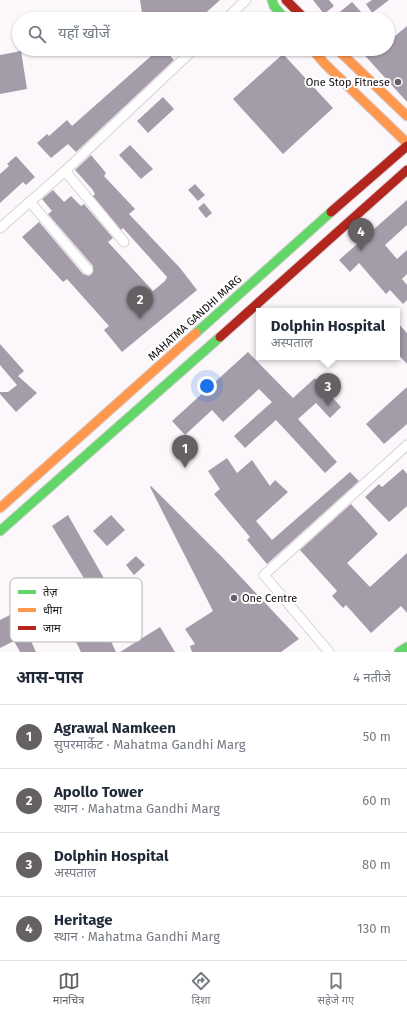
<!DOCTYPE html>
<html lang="hi">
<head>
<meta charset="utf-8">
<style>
	:root { --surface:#fff; --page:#f2f2f3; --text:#1f2937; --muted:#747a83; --line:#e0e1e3; --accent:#656064 }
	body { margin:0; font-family:"Fira Sans","Noto Sans Devanagari",sans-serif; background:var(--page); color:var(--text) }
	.you { position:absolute; left:207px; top:386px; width:14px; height:14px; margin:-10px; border:3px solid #fff; border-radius:50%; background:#1a73e8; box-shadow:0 0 0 6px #1a73e833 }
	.badge { display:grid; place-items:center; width:26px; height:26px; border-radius:50%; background:var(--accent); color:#fff; font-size:13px; font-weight:700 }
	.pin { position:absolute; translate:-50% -33px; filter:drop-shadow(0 1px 2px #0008) }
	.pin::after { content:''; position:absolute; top:21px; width:14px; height:12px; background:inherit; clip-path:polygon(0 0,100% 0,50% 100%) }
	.popup { position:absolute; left:256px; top:308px; width:144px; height:52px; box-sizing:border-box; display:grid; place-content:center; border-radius:0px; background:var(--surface); filter:drop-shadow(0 1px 3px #0005); font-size:13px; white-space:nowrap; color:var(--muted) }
	.popup b { font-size:15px; color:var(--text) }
	.popup::after { content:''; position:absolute; left:50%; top:100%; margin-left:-8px; border:8px solid transparent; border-top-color:var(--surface) }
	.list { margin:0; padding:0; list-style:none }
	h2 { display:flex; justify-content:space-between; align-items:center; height:52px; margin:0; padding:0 16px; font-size:17px }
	h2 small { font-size:13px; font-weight:400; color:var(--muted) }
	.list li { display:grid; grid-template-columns:26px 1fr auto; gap:12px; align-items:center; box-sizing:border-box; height:64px; padding:0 16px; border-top:1px solid var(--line) }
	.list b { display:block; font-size:15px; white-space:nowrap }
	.list p { margin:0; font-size:13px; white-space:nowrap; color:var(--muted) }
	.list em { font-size:13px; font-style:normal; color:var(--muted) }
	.icon { flex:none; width:22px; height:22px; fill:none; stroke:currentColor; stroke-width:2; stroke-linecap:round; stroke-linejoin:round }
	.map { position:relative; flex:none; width:407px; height:652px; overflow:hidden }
	.search { position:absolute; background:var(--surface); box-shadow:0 1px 3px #0004; left:12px; right:12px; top:12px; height:44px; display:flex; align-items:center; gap:10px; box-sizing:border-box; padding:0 14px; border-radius:22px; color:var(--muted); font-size:15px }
	.sheet { height:308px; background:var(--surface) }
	nav { display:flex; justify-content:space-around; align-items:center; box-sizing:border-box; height:56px; border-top:1px solid var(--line); background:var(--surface); font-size:11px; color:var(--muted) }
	nav a { display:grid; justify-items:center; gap:2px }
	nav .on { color:var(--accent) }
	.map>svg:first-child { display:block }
	.building { fill:#a59caa }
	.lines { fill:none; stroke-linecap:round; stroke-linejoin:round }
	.street-casing { stroke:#d7d2d6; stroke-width:11 }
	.fast-casing { stroke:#d7d2d6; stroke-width:11 }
	.slow-casing { stroke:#d7d2d6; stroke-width:11 }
	.jam-casing { stroke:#d7d2d6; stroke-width:11 }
	.street { stroke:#fffefe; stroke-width:9 }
	.fast { stroke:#63d668; stroke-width:9 }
	.slow { stroke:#ff974d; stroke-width:9 }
	.jam { stroke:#b3261e; stroke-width:9 }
	.poi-dot { fill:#656064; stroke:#fff; stroke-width:1.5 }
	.labels { text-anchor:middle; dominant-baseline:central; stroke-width:4; stroke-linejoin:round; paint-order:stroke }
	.poi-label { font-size:11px; fill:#140f13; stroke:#fff; text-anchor:end }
	.street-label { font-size:11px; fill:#140f13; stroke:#fff }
	.key { fill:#fff; stroke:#b8b7b8; stroke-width:1 }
	.key-label { font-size:11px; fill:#140f13 }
</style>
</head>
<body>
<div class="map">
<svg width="407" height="652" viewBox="0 0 407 652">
	<rect width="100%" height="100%" fill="#fcf7fb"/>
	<g class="building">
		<polygon points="140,0 220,0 199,19 143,19"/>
		<polygon points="313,0 329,0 334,6 324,14"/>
		<polygon points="372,0 389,0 372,13 366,4"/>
		<polygon points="352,2 362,13 355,19 331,19"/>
		<polygon points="407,26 407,102 359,49 388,49 388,42"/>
		<polygon points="159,49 164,49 174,60 76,152 68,144 51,158 37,143 47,134 49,136 67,120 72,126"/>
		<polygon points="21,51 27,89 0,94 0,55"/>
		<polygon points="283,54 333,108 283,154 233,99"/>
		<polygon points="163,97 174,109 148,133 137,121"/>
		<polygon points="130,145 153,169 141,179 119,155"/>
		<polygon points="91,155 106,173 104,176 135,209 129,214 180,268 197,290 122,352 104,330 109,326 67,279 63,282 22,237 39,222 83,274 89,276 93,272 93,266 48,214 52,211 42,199 53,190 64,202 71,196 81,206 84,204 113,238 108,242 153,291 165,281 167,277 123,228 121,230 93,196 95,194 92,189 75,170"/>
		<polygon points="16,156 35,177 26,185 23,182 0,203 0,174 9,166 7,164"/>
		<polygon points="195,184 205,195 198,201 188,190"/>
		<polygon points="407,200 407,225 385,245 397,259 407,250 407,274 402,279 407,285 407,300 403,304 390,290 386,294 359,263 350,272 339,260"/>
		<polygon points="204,203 212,213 206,218 198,208"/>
		<polygon points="397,322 407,333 407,364 397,353"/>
		<polygon points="0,344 24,371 18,376 37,393 16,412 0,394 0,392 8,392 17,385 0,365"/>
		<polygon points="248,352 293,398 315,378 341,407 330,418 316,403 298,419 337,462 325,473 276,420 245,448 234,436 272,402 259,389 223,422 212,410 185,435 172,421"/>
		<polygon points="407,387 407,424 384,444 366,424"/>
		<polygon points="227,458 237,473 252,460 270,486 275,480 288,492 256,521 272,540 350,472 359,481 267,564 247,540 250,537 214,494 220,489 208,471"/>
		<polygon points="403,469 407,474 407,506 389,522 365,497 379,484 382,487"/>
		<polygon points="151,486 223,558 299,639 281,652 192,652 190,646 195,644 185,629 213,611 150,487"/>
		<polygon points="351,504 378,534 347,563 370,587 407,553 407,613 401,606 371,633 346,605 343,608 332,596 337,591 300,550"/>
		<polygon points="68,515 130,624 109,637 116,652 81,652 76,642 89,636 78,615 85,612 91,624 107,616 52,526"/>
		<polygon points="111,515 125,530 107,546 93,531"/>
		<polygon points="136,556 145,565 134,575 126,565"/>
		<polygon points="22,609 37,638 31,641 36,652 20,652 14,641 0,648 0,620"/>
		<polygon points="160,627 175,652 120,652"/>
	</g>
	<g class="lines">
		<defs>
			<g id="street">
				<polyline points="226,19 246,0"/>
				<polyline points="65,171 124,242"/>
				<polyline points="30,202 88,270"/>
				<polyline points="0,228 65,171 194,49"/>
				<polyline points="329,652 264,575 407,445"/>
			</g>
			<g id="fast">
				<polyline points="272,0 274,6 285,19"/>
				<polyline points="196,333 331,212"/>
				<polyline points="0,531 220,337"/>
				<polyline points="399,652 407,647"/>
			</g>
			<g id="slow">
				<polyline points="312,49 325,64 407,143"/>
				<polyline points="337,49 407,116"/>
				<polyline points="0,508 196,333"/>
			</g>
			<g id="jam">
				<polyline points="286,0 305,19"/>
				<polyline points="331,212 407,146"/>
				<polyline points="220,337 407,170"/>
			</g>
		</defs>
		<use href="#street" class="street-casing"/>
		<use href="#fast" class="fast-casing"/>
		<use href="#slow" class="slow-casing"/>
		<use href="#jam" class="jam-casing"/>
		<use href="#street" class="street"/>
		<use href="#fast" class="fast"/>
		<use href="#slow" class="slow"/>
		<use href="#jam" class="jam"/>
	</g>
	<g class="poi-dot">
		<circle cx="398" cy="82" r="4"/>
		<circle cx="234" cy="598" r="4"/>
	</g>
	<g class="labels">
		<g class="poi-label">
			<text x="390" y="82">One Stop Fitnese</text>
			<text x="242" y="598" text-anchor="start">One Centre</text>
		</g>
		<g class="street-label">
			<text transform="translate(195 318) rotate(-42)">MAHATMA GANDHI MARG</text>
		</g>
	</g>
	<rect x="10" y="578" width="132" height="64" rx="6" class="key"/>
	<rect x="18" y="590" width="18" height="4" fill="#63d668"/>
	<rect x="18" y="608" width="18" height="4" fill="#ff974d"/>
	<rect x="18" y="626" width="18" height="4" fill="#b3261e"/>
	<g class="key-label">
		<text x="43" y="596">तेज़</text>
		<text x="43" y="614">धीमा</text>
		<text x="43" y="632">जाम</text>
	</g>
</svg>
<div class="you"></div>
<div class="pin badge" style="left:185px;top:468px">1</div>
<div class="pin badge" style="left:140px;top:319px">2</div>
<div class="pin badge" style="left:328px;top:406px">3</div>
<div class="popup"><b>Dolphin Hospital</b>अस्पताल</div>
<div class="pin badge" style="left:361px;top:251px">4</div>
<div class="search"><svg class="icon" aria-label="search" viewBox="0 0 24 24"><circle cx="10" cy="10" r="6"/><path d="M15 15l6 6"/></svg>यहाँ खोजें</div>
</div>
<section class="sheet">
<h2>आस-पास<small>4 नतीजे</small></h2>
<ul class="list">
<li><span class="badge">1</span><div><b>Agrawal Namkeen</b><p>सुपरमार्केट · Mahatma Gandhi Marg</p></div><em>50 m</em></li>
<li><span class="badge">2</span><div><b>Apollo Tower</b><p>स्थान · Mahatma Gandhi Marg</p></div><em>60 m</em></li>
<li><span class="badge">3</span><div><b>Dolphin Hospital</b><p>अस्पताल</p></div><em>80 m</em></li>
<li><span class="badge">4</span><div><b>Heritage</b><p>स्थान · Mahatma Gandhi Marg</p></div><em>130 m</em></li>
</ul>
</section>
<nav>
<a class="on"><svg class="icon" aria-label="map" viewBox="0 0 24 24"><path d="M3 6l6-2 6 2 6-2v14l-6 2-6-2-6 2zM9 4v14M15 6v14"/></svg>मानचित्र</a>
<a><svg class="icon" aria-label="directions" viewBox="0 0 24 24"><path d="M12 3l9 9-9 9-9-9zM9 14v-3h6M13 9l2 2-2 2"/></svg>दिशा</a>
<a><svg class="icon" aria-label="saved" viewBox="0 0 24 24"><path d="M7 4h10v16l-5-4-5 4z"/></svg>सहेजे गए</a>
</nav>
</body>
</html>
